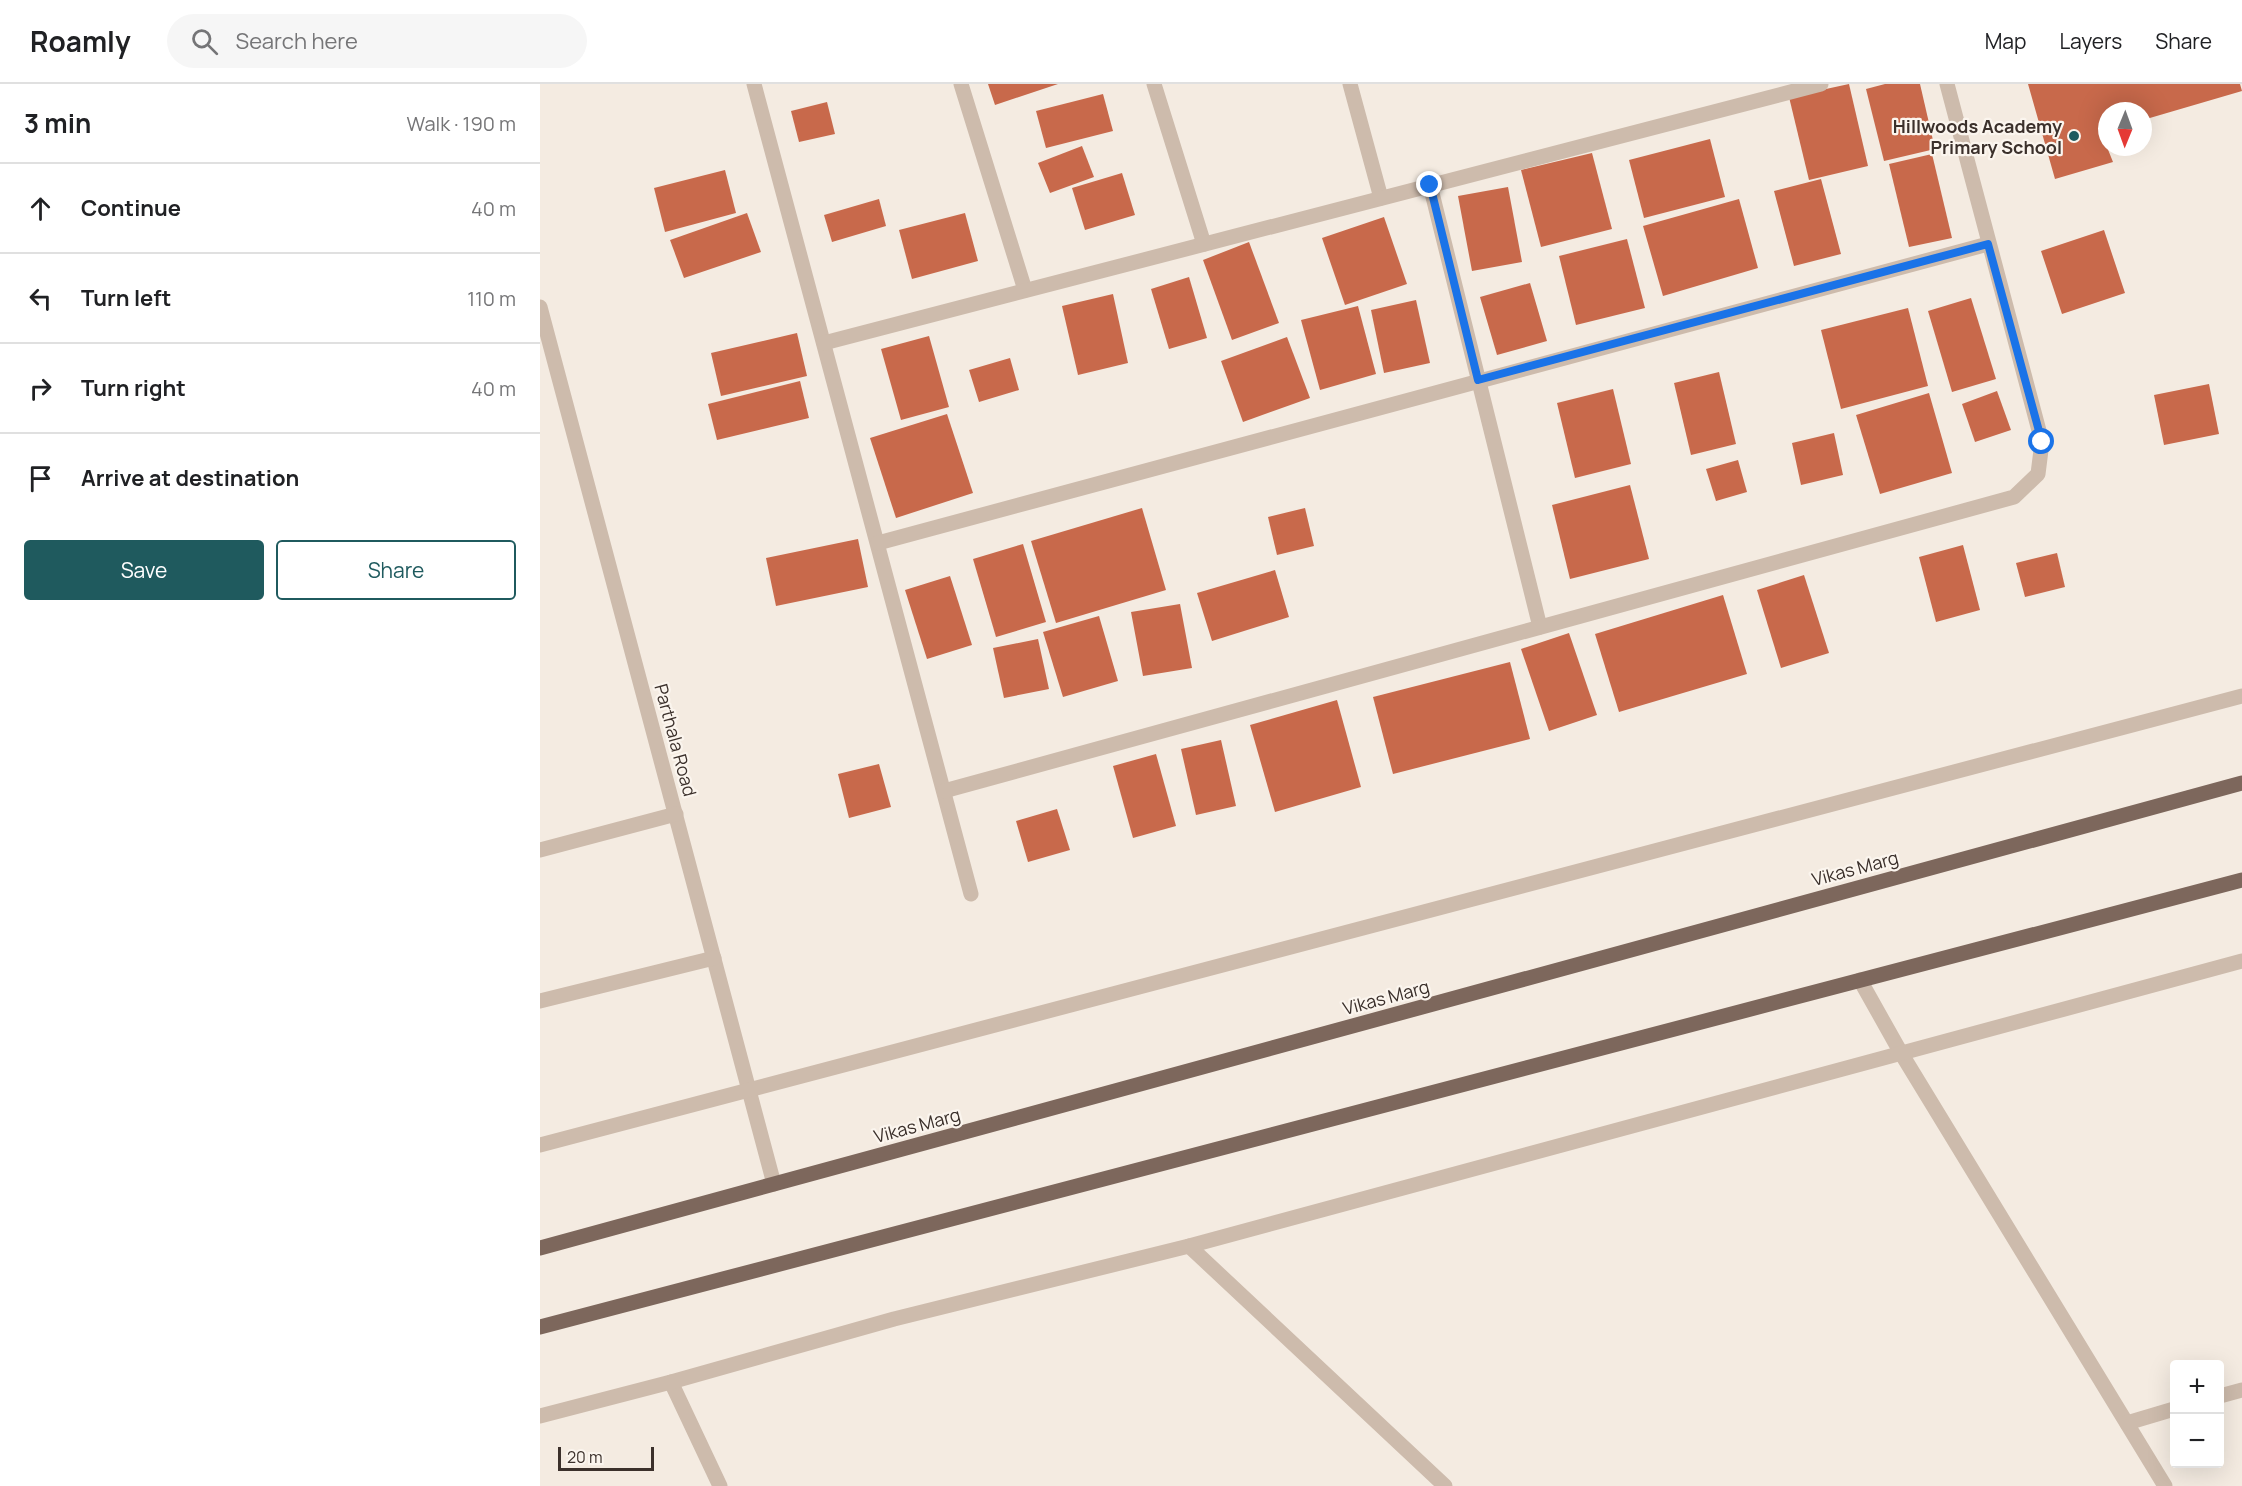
<!DOCTYPE html>
<html lang="en">
<head>
<meta charset="utf-8">
<style>
	:root { --surface:#fff; --page:#f6f6f6; --text:#202124; --muted:#757577; --line:#e0e0e0; --accent:#1f5a5e }
	body { margin:0; font-family:Manrope,sans-serif; background:var(--page); color:var(--text) }
	.controls { position:absolute; right:18px; bottom:18px; display:grid; overflow:hidden; border-radius:6px; box-shadow:0 6px 24px #0002 }
	.controls button { width:54px; height:54px; display:grid; place-items:center; padding:0; border:0; border-bottom:2px solid var(--line); background:var(--surface); color:var(--text); font:30px sans-serif }
	.compass { position:absolute; left:1558px; top:18px; width:54px; height:54px; border-radius:50%; background:var(--surface); box-shadow:0 6px 24px #0002; rotate:181deg }
	.scale { position:absolute; left:18px; bottom:15px; width:96px; box-sizing:border-box; padding-left:6px; border:3px solid #3b302b; border-top:0; font-size:16px; line-height:21px; white-space:nowrap; color:#3b302b; -webkit-text-stroke:4px #fbf5ee; paint-order:stroke }
	.stop { position:absolute; width:18px; height:18px; margin:-14px; border:4px solid #1a73e8; border-radius:50%; background:#fff }
	.stop.end { background:#1a73e8; border-color:#fff; box-shadow:0 2px 6px #0008 }
	.list { margin:0; padding:0; list-style:none }
	h2 { display:flex; justify-content:space-between; align-items:center; height:78px; margin:0; padding:0 24px; font-size:26px }
	h2 small { font-size:20px; font-weight:400; color:var(--muted) }
	.list li { display:grid; grid-template-columns:39px 1fr auto; gap:18px; align-items:center; box-sizing:border-box; height:90px; padding:0 24px; border-top:2px solid var(--line) }
	.list b { display:block; font-size:22px; white-space:nowrap }
	.list em { font-size:20px; font-style:normal; color:var(--muted) }
	.actions { display:flex; gap:12px; padding:18px 24px }
	.actions a { flex:1; padding:14px 0; border:2px solid var(--accent); border-radius:6px; text-align:center; font-size:21px; color:var(--accent) }
	.actions .main { background:var(--accent); color:#fff }
	.icon { flex:none; width:33px; height:33px; fill:none; stroke:currentColor; stroke-width:2; stroke-linecap:round; stroke-linejoin:round }
	.map { position:relative; flex:none; width:1702px; height:1402px; overflow:hidden }
	header { display:flex; align-items:center; gap:36px; box-sizing:border-box; height:84px; padding:0 30px; background:var(--surface); border-bottom:2px solid var(--line) }
	header strong { font-size:28px }
	nav { display:flex; gap:33px; margin-inline-start:auto; font-size:21px }
	.search { width:420px; height:54px; background:var(--page); display:flex; align-items:center; gap:15px; box-sizing:border-box; padding:0 21px; border-radius:33px; color:var(--muted); font-size:22px }
	main { display:flex }
	aside { flex:1; background:var(--surface) }
	.map>svg:first-child { display:block }
	.building { fill:#c8694b }
	.lines { fill:none; stroke-linecap:round; stroke-linejoin:round }
	.minor { stroke:#cdbbac; stroke-width:15 }
	.major { stroke:#7d675c; stroke-width:15 }
	.route { stroke:#1a73e8; stroke-width:8 }
	.poi-dot { fill:#1f5a5e; stroke:#fbf5ee; stroke-width:2 }
	.labels { text-anchor:middle; dominant-baseline:central; stroke-width:4.5; stroke-linejoin:round; paint-order:stroke }
	.poi-label { font-size:18px; font-weight:bold; fill:#3b302b; stroke:#fbf5ee; text-anchor:end }
	.street-label { font-size:18px; fill:#3b302b; stroke:#fbf5ee }
</style>
</head>
<body>
<header>
<strong>Roamly</strong>
<div class="search"><svg class="icon" aria-label="search" viewBox="0 0 24 24"><circle cx="10" cy="10" r="6"/><path d="M15 15l6 6"/></svg>Search here</div>
<nav><a>Map</a><a>Layers</a><a>Share</a></nav>
</header>
<main>
<aside>
<h2>3 min<small>Walk · 190 m</small></h2>
<ul class="list">
<li><svg class="icon" aria-label="ahead" viewBox="0 0 24 24"><path d="M12 20V5M6 11l6-6 6 6"/></svg><div><b>Continue</b></div><em>40 m</em></li>
<li><svg class="icon" aria-label="left" viewBox="0 0 24 24"><path d="M17 20v-9H6M10 6l-5 5 5 5"/></svg><div><b>Turn left</b></div><em>110 m</em></li>
<li><svg class="icon" aria-label="right" viewBox="0 0 24 24"><path d="M7 20v-9h11M14 6l5 5-5 5"/></svg><div><b>Turn right</b></div><em>40 m</em></li>
<li><svg class="icon" aria-label="arrive" viewBox="0 0 24 24"><path d="M6 21V4h12l-3 4 3 4H6"/></svg><div><b>Arrive at destination</b></div></li>
</ul>
<div class="actions"><a class="main">Save</a><a>Share</a></div>
</aside>
<div class="map">
<svg width="1702" height="1402" viewBox="0 0 1702 1402">
	<rect width="100%" height="100%" fill="#f4ebe1"/>
	<g class="building">
		<polygon points="448,0 518,0 455,21"/>
		<polygon points="1309,0 1328,82 1269,96 1249,13"/>
		<polygon points="1345,0 1380,0 1395,65 1344,77 1326,5"/>
		<polygon points="1488,0 1700,0 1702,7 1603,36 1603,27 1567,27 1567,46 1564,47 1567,63 1573,78 1515,95"/>
		<polygon points="563,10 573,47 506,64 496,27"/>
		<polygon points="287,18 295,50 259,58 251,27"/>
		<polygon points="1170,55 1185,113 1104,134 1089,76"/>
		<polygon points="542,62 554,93 510,109 498,79"/>
		<polygon points="1052,69 1072,145 1001,163 981,86"/>
		<polygon points="1392,70 1412,154 1369,163 1349,80"/>
		<polygon points="185,86 196,129 125,148 114,104"/>
		<polygon points="582,89 595,131 545,146 532,104"/>
		<polygon points="1281,95 1301,170 1254,182 1234,107"/>
		<polygon points="968,103 982,178 932,187 918,112"/>
		<polygon points="339,115 346,142 292,158 284,131"/>
		<polygon points="1199,115 1218,184 1123,212 1103,142"/>
		<polygon points="207,129 221,168 144,194 130,156"/>
		<polygon points="425,129 438,177 372,195 359,146"/>
		<polygon points="844,133 867,200 805,221 782,154"/>
		<polygon points="1564,146 1585,209 1522,230 1501,167"/>
		<polygon points="1087,155 1105,224 1036,241 1019,172"/>
		<polygon points="709,158 739,239 692,256 663,176"/>
		<polygon points="649,193 667,254 629,265 611,205"/>
		<polygon points="990,199 1007,257 957,271 940,213"/>
		<polygon points="573,210 588,279 538,291 522,222"/>
		<polygon points="1431,214 1456,295 1412,308 1388,227"/>
		<polygon points="876,216 890,279 844,289 831,226"/>
		<polygon points="818,222 836,290 780,306 761,236"/>
		<polygon points="1368,224 1388,302 1301,325 1281,246"/>
		<polygon points="257,249 267,292 181,312 171,269"/>
		<polygon points="389,252 409,323 361,336 341,265"/>
		<polygon points="747,253 770,314 703,338 681,277"/>
		<polygon points="470,274 479,306 439,318 429,286"/>
		<polygon points="1179,288 1196,360 1151,371 1134,299"/>
		<polygon points="260,297 269,334 177,356 168,320"/>
		<polygon points="1669,300 1679,350 1624,361 1614,311"/>
		<polygon points="1073,305 1091,380 1035,394 1017,319"/>
		<polygon points="1457,307 1471,346 1435,358 1422,320"/>
		<polygon points="1389,309 1412,389 1340,410 1316,331"/>
		<polygon points="407,330 433,409 356,434 330,354"/>
		<polygon points="1294,349 1303,391 1261,401 1252,359"/>
		<polygon points="1198,376 1207,408 1176,417 1166,385"/>
		<polygon points="1090,401 1109,475 1030,495 1012,421"/>
		<polygon points="602,424 626,506 516,539 491,457"/>
		<polygon points="765,424 774,462 737,471 728,433"/>
		<polygon points="318,455 328,503 236,522 226,474"/>
		<polygon points="483,460 506,538 456,553 433,475"/>
		<polygon points="1423,461 1440,526 1396,538 1379,473"/>
		<polygon points="1517,469 1525,503 1485,513 1476,479"/>
		<polygon points="735,486 749,533 672,557 657,509"/>
		<polygon points="1264,491 1289,569 1241,584 1217,506"/>
		<polygon points="410,492 432,561 387,575 365,506"/>
		<polygon points="1183,511 1207,590 1079,628 1055,550"/>
		<polygon points="640,520 652,584 603,592 591,528"/>
		<polygon points="559,532 578,597 523,613 503,548"/>
		<polygon points="1029,549 1057,631 1009,647 981,565"/>
		<polygon points="498,555 509,605 464,614 453,564"/>
		<polygon points="970,578 990,655 853,690 833,613"/>
		<polygon points="797,616 821,703 735,728 710,641"/>
		<polygon points="681,656 696,722 656,731 641,665"/>
		<polygon points="616,670 636,742 593,754 573,682"/>
		<polygon points="339,680 351,723 309,734 298,690"/>
		<polygon points="517,725 530,766 488,778 476,737"/>
	</g>
	<g class="lines">
		<g class="minor">
			<polyline points="214,0 431,810"/>
			<polyline points="421,0 485,206"/>
			<polyline points="614,0 664,160"/>
			<polyline points="810,0 841,114"/>
			<polyline points="890,101 1000,543"/>
			<polyline points="0,223 234,1100"/>
			<polyline points="284,259 1281,0"/>
			<polyline points="338,459 1448,160"/>
			<polyline points="404,707 1474,413 1498,390 1502,358 1407,0"/>
			<polyline points="0,766 136,730"/>
			<polyline points="1320,896 1361,969 1625,1402"/>
			<polyline points="0,917 174,874"/>
			<polyline points="0,1061 1702,612"/>
			<polyline points="649,1162 905,1402"/>
			<polyline points="131,1298 180,1402"/>
			<polyline points="1680,1312 1702,1306"/>
			<polyline points="0,1332 131,1298 354,1235 649,1162 1702,877"/>
			<polyline points="1587,1339 1634,1325"/>
		</g>
		<g class="major">
			<polyline points="0,1164 1702,699"/>
			<polyline points="0,1243 1702,796"/>
		</g>
	</g>
	<g class="lines">
		<polyline class="route" points="890,101 938,296 1448,160 1502,358"/>
	</g>
	<circle class="poi-dot" cx="1534" cy="52" r="6"/>
	<g class="labels">
		<g class="poi-label">
			<text x="1522" y="42">Hillwoods Academy<tspan x="1522" dy="21">Primary School</tspan></text>
		</g>
		<g class="street-label">
			<text transform="translate(136 656) rotate(75)">Parthala Road</text>
			<text transform="translate(1315 784) rotate(-15)">Vikas Marg</text>
			<text transform="translate(846 913) rotate(-15)">Vikas Marg</text>
			<text transform="translate(377 1041) rotate(-15)">Vikas Marg</text>
		</g>
	</g>
</svg>
<div class="controls">
<button>+</button>
<button>−</button>
</div>
<svg class="compass" viewBox="-18 -18 36 36"><path d="M0-13l5 13h-10z" fill="#e53935"/><path d="M0 13l5-13h-10z" fill="#757577"/></svg>
<div class="scale">20 m</div>
<div class="stop" style="left:1502px;top:358px"></div>
<div class="stop end" style="left:890px;top:101px"></div>
</div>
</main>
</body>
</html>
